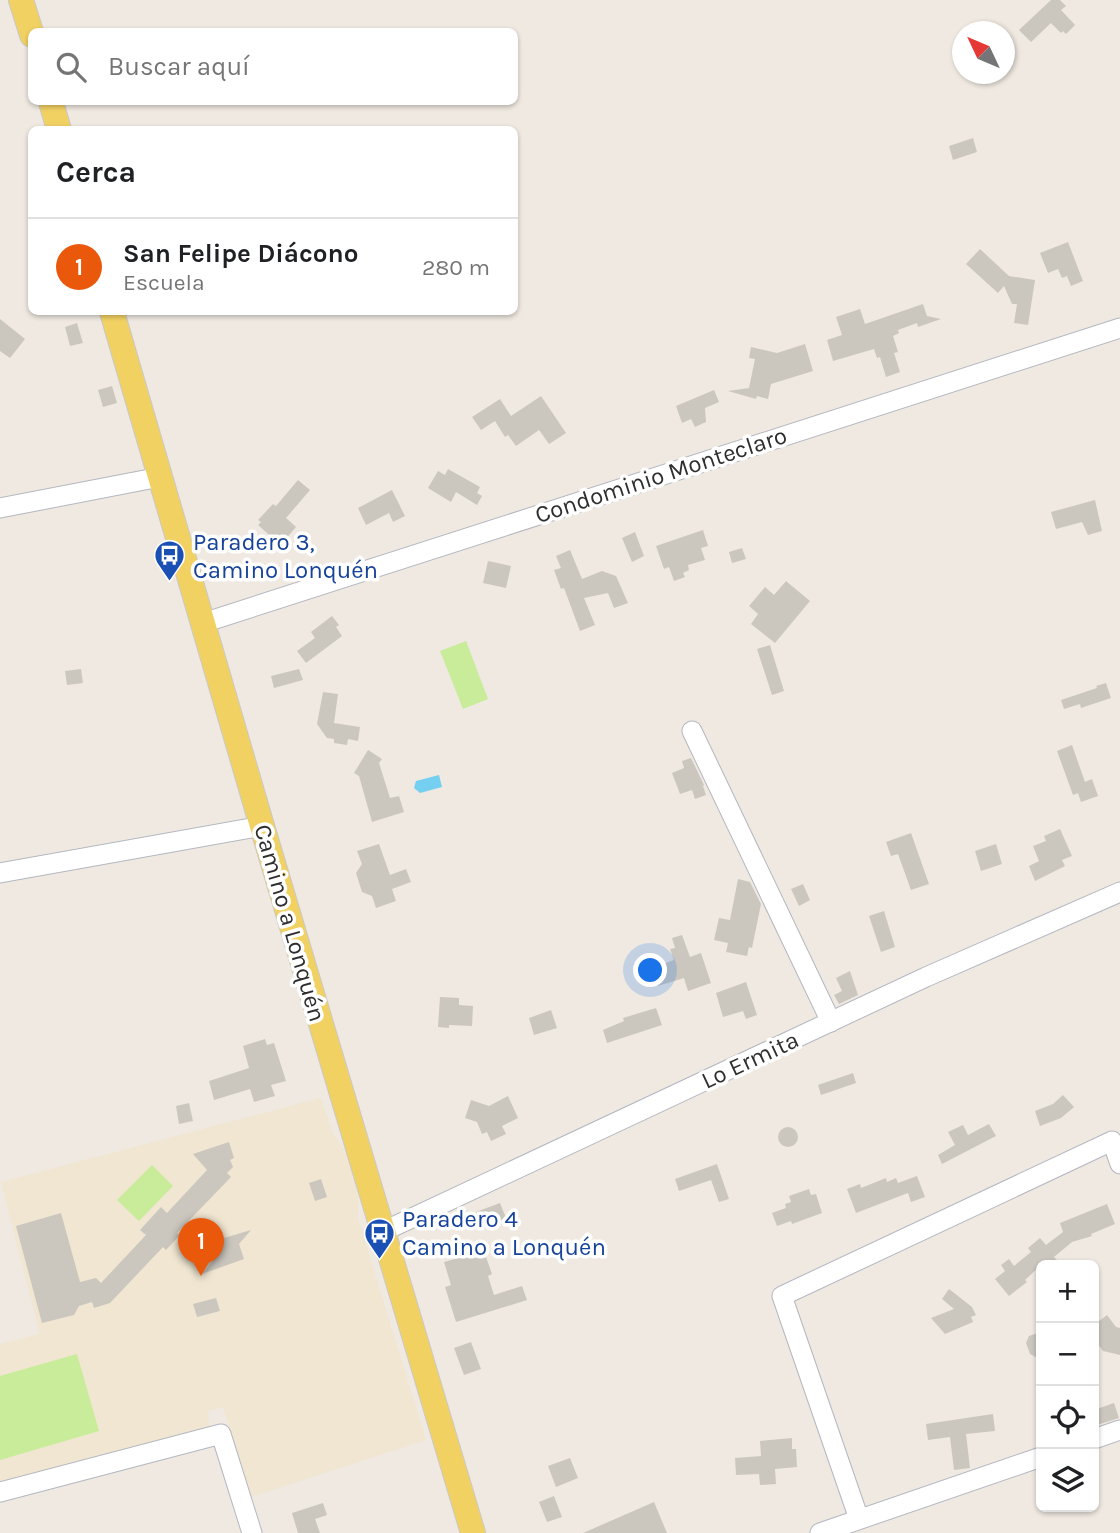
<!DOCTYPE html>
<html lang="es">
<head>
<meta charset="utf-8">
<style>
	:root { --surface:#fff; --page:#f6f6f6; --text:#202124; --muted:#757577; --line:#e0e0e0; --accent:#ea580c }
	body { margin:0; font-family:Karla,sans-serif; background:var(--page); color:var(--text) }
	.controls { position:absolute; right:21px; bottom:21px; display:grid; overflow:hidden; border-radius:10px; box-shadow:0 2px 5px #0004 }
	.controls button { width:63px; height:63px; display:grid; place-items:center; padding:0; border:0; border-bottom:2px solid var(--line); background:var(--surface); color:var(--text); font:35px sans-serif }
	.compass { position:absolute; left:952px; top:21px; width:63px; height:63px; border-radius:50%; background:var(--surface); box-shadow:0 2px 5px #0004; rotate:314deg }
	.you { position:absolute; left:651px; top:971px; width:24px; height:24px; margin:-18px; border:5px solid #fff; border-radius:50%; background:#1a73e8; box-shadow:0 0 0 10px #1a73e833 }
	.badge { display:grid; place-items:center; width:46px; height:46px; border-radius:50%; background:var(--accent); color:#fff; font-size:23px; font-weight:700 }
	.pin { position:absolute; translate:-50% -58px; filter:drop-shadow(0 2px 4px #0008) }
	.pin::after { content:''; position:absolute; top:37px; width:24px; height:21px; background:inherit; clip-path:polygon(0 0,100% 0,50% 100%) }
	.list { margin:0; padding:0; list-style:none }
	h2 { display:flex; justify-content:space-between; align-items:center; height:91px; margin:0; padding:0 28px; font-size:30px }
	h2 small { font-size:23px; font-weight:400; color:var(--muted) }
	.list li { display:grid; grid-template-columns:46px 1fr auto; gap:21px; align-items:center; box-sizing:border-box; height:98px; padding:0 28px; border-top:2px solid var(--line) }
	.list b { display:block; font-size:26px; white-space:nowrap }
	.list p { margin:0; font-size:23px; white-space:nowrap; color:var(--muted) }
	.list em { font-size:23px; font-style:normal; color:var(--muted) }
	.icon { flex:none; width:38px; height:38px; fill:none; stroke:currentColor; stroke-width:2; stroke-linecap:round; stroke-linejoin:round }
	.map { position:relative; flex:none; width:1120px; height:1533px; overflow:hidden }
	.search { position:absolute; background:var(--surface); box-shadow:0 2px 5px #0004; left:28px; top:28px; width:490px; height:77px; display:flex; align-items:center; gap:18px; box-sizing:border-box; padding:0 24px; border-radius:10px; color:var(--muted); font-size:26px }
	.panel { position:absolute; background:var(--surface); box-shadow:0 2px 5px #0004; left:28px; top:126px; width:490px; height:189px; border-radius:10px }
	.map>svg:first-child { display:block }
	.education { fill:#f0e6d1 }
	.pitch { fill:#c9ec9a }
	.water { fill:#75cff0 }
	.building { fill:#cbc7bf }
	.lines { fill:none; stroke-linecap:round; stroke-linejoin:round }
	.minor-casing { stroke:#b4b7c1; stroke-width:21 }
	.major-casing { stroke:#c9c9c9; stroke-width:26 }
	.minor { stroke:#fff; stroke-width:19 }
	.major { stroke:#f2d163; stroke-width:24 }
	.labels { text-anchor:middle; dominant-baseline:central; stroke-width:7; stroke-linejoin:round; paint-order:stroke }
	.street-label { font-size:24px; fill:#2e2e2e; stroke:#fff }
	.transit-label { font-size:24px; fill:#164399; stroke:#fff; text-anchor:start }
</style>
</head>
<body>
<div class="map">
<svg width="1120" height="1533" viewBox="0 0 1120 1533">
	<rect width="100%" height="100%" fill="#efe9e1"/>
	<polygon class="education" points="321,1098 332,1131 348,1156 358,1192 358,1218 426,1440 251,1497 223,1407 207,1411 210,1427 0,1484 0,1344 40,1334 1,1182"/>
	<g class="pitch">
		<polygon points="466,641 488,699 463,709 440,651"/>
		<polygon points="152,1165 173,1186 139,1221 117,1200"/>
		<polygon points="77,1354 99,1431 0,1460 0,1376"/>
	</g>
	<polygon class="water" points="439,775 442,787 420,793 414,788 416,781"/>
	<g class="building">
		<polygon points="1051,0 1060,0 1066,6 1061,10 1075,25 1066,34 1063,31 1061,33 1051,23 1031,42 1019,30"/>
		<polygon points="973,138 977,152 953,160 949,146"/>
		<polygon points="1068,242 1083,281 1071,286 1067,276 1062,278 1058,269 1048,273 1040,253"/>
		<polygon points="980,249 1009,276 1035,280 1028,325 1014,323 1017,304 1012,304 1004,286 998,293 966,264"/>
		<polygon points="923,304 927,316 941,319 918,327 917,323 898,330 899,333 893,336 898,352 894,353 900,372 886,377 880,357 877,358 874,349 833,361 827,340 842,335 836,317 860,309 865,324"/>
		<polygon points="0,319 25,339 10,358 0,351"/>
		<polygon points="77,323 83,343 70,346 65,327"/>
		<polygon points="805,344 813,371 771,384 768,399 757,396 756,399 728,391 749,388 755,359 749,358 751,347 777,353"/>
		<polygon points="112,386 117,403 103,407 98,390"/>
		<polygon points="714,390 719,402 705,408 706,422 695,427 691,419 682,423 676,406"/>
		<polygon points="541,396 566,433 549,444 539,430 516,446 508,435 505,437 495,421 481,430 472,417 500,399 511,416"/>
		<polygon points="448,469 480,487 477,493 482,496 477,505 456,492 451,502 428,488 438,471 445,475"/>
		<polygon points="298,480 310,490 286,518 296,527 284,541 279,537 276,541 258,525 261,522 258,520 273,504 276,506"/>
		<polygon points="392,490 405,516 393,522 389,513 366,525 358,508"/>
		<polygon points="1095,500 1102,531 1088,535 1082,522 1056,529 1051,512"/>
		<polygon points="703,530 708,546 701,548 705,560 688,565 689,570 683,573 685,577 674,581 669,567 664,569 656,546"/>
		<polygon points="635,532 644,556 632,562 622,538"/>
		<polygon points="742,548 746,559 732,563 729,552"/>
		<polygon points="570,550 582,579 602,571 616,576 628,603 614,608 608,593 584,598 595,625 580,631 564,588 561,589 554,570 561,568 556,556"/>
		<polygon points="488,561 511,566 506,588 483,583"/>
		<polygon points="786,581 810,601 775,643 751,624 758,614 749,606 765,587 774,595"/>
		<polygon points="332,616 339,625 336,627 342,636 306,663 297,651 315,638 311,632"/>
		<polygon points="770,645 784,691 772,695 757,649"/>
		<polygon points="81,669 83,683 67,685 65,671"/>
		<polygon points="299,669 303,680 274,688 271,676"/>
		<polygon points="1106,683 1111,698 1081,708 1080,704 1064,709 1061,700 1097,688 1096,686"/>
		<polygon points="323,692 338,694 334,723 360,727 358,741 348,739 347,745 334,743 334,739 327,738 317,724"/>
		<polygon points="1072,745 1085,782 1092,779 1098,796 1081,802 1078,793 1073,795 1057,751"/>
		<polygon points="368,750 382,759 379,763 390,798 399,796 404,812 372,822 359,776 354,773"/>
		<polygon points="691,758 704,785 703,786 706,795 695,799 692,790 680,794 672,773 684,768 682,761"/>
		<polygon points="1060,829 1072,856 1062,860 1065,866 1035,881 1029,866 1039,861 1033,846 1046,841 1044,836"/>
		<polygon points="911,833 929,884 911,890 898,854 891,856 886,842"/>
		<polygon points="379,844 390,875 406,869 411,882 392,889 396,901 376,908 372,896 362,892 356,873 362,864 357,851"/>
		<polygon points="996,844 1002,864 981,871 975,851"/>
		<polygon points="738,879 750,882 761,904 752,948 749,947 747,956 726,952 728,943 714,940 719,918 730,920"/>
		<polygon points="803,884 810,900 799,906 791,889"/>
		<polygon points="884,911 895,947 881,952 869,916"/>
		<polygon points="682,935 690,957 701,953 711,983 688,991 684,978 658,986 652,968 674,960 670,949 675,948 672,938"/>
		<polygon points="850,971 858,995 839,1004 834,995 842,991 836,978"/>
		<polygon points="746,982 757,1015 746,1019 743,1011 723,1017 716,993"/>
		<polygon points="440,997 459,998 459,1005 473,1006 472,1026 449,1025 449,1028 438,1027"/>
		<polygon points="656,1008 662,1025 607,1043 603,1030 624,1021 623,1018"/>
		<polygon points="551,1010 557,1028 534,1035 529,1018"/>
		<polygon points="265,1039 267,1045 274,1043 286,1081 271,1085 275,1096 254,1102 250,1089 214,1100 209,1081 249,1068 243,1046"/>
		<polygon points="853,1073 856,1083 821,1095 818,1085"/>
		<polygon points="1063,1095 1074,1107 1061,1118 1040,1126 1035,1111 1053,1104"/>
		<polygon points="508,1096 518,1118 502,1126 506,1134 491,1141 487,1132 482,1134 477,1122 465,1118 471,1100 489,1106"/>
		<polygon points="189,1103 193,1121 179,1124 176,1106"/>
		<polygon points="989,1124 996,1136 942,1164 938,1155 955,1145 948,1132 963,1125 968,1135"/>
		<circle cx="788" cy="1137" r="10"/>
		<polygon points="229,1142 234,1158 230,1160 233,1167 227,1173 231,1177 177,1233 180,1235 166,1250 163,1247 110,1303 94,1308 92,1302 79,1306 74,1315 42,1323 16,1226 61,1213 80,1282 96,1278 101,1283 146,1235 140,1230 161,1207 167,1213 207,1170 193,1154"/>
		<polygon points="717,1164 729,1199 719,1202 711,1180 679,1191 675,1179"/>
		<polygon points="917,1176 925,1197 911,1202 908,1193 856,1213 847,1189 860,1184 861,1188 886,1178 887,1182 896,1178 898,1183"/>
		<polygon points="321,1179 327,1197 315,1201 309,1183"/>
		<polygon points="809,1189 811,1195 816,1194 822,1213 792,1224 791,1221 777,1226 772,1213 786,1208 785,1204 791,1202 789,1196"/>
		<polygon points="500,1203 506,1218 482,1228 476,1212"/>
		<polygon points="1107,1204 1115,1224 1091,1234 1092,1236 1072,1242 1054,1257 1058,1261 1052,1265 1041,1265 1025,1280 1027,1282 1009,1296 995,1279 1005,1271 1001,1265 1009,1259 1014,1266 1031,1252 1028,1248 1040,1238 1046,1245 1063,1232 1060,1223"/>
		<polygon points="251,1230 239,1244 244,1259 202,1274 213,1261 207,1243"/>
		<polygon points="470,1243 475,1258 485,1254 492,1274 488,1276 494,1295 522,1286 527,1300 456,1322 445,1287 451,1285 444,1262 462,1257 458,1247"/>
		<polygon points="949,1289 972,1307 976,1315 971,1317 973,1322 945,1334 931,1318 954,1309 942,1299"/>
		<polygon points="216,1298 220,1311 197,1317 193,1304"/>
		<polygon points="1107,1315 1116,1327 1120,1328 1120,1355 1103,1351 1094,1339 1094,1325"/>
		<polygon points="1041,1332 1041,1360 1030,1354 1026,1343 1029,1336"/>
		<polygon points="471,1342 481,1369 464,1375 454,1348"/>
		<polygon points="1114,1403 1119,1418 1094,1426 1094,1410"/>
		<polygon points="993,1414 995,1431 966,1434 970,1468 954,1470 950,1437 928,1440 926,1424"/>
		<polygon points="792,1438 792,1449 796,1449 797,1467 775,1469 776,1484 760,1485 759,1474 736,1475 735,1458 761,1456 760,1441"/>
		<polygon points="570,1458 578,1478 556,1487 548,1466"/>
		<polygon points="554,1496 562,1517 547,1522 539,1502"/>
		<polygon points="654,1502 667,1533 583,1533"/>
		<polygon points="323,1503 327,1515 315,1519 320,1533 298,1533 292,1513"/>
	</g>
	<g class="lines">
		<defs>
			<g id="minor">
				<polyline points="0,508 160,477"/>
				<polyline points="203,623 1120,328"/>
				<polyline points="692,731 831,1022"/>
				<polyline points="0,873 262,826"/>
				<polyline points="382,1232 926,977 1120,892"/>
				<polyline points="1094,1439 1120,1430"/>
				<polyline points="0,1492 221,1434 252,1533"/>
				<polyline points="859,1519 782,1296 1112,1141 1120,1164"/>
				<polyline points="820,1533 1041,1457"/>
			</g>
			<g id="major">
				<polyline points="21,0 32,35"/>
				<polyline points="51,102 59,130"/>
				<polyline points="112,312 262,826 473,1533"/>
			</g>
		</defs>
		<use href="#minor" class="minor-casing"/>
		<use href="#major" class="major-casing"/>
		<use href="#minor" class="minor"/>
		<use href="#major" class="major"/>
	</g>
	<defs>
		<symbol id="bus-pin" viewBox="-11 -11 22 30"><path d="M0 17L-7.5 6A9.5 9.5 0 1 1 7.5 6Z" fill="#1a4fb4" stroke="#fff"/><path d="M-5-6H5V4H4V6H2V4H-2V6H-4V4H-5ZM-3.5-4V0h7V-4ZM-3.5 1.2v1.5H-2V1.2ZM2 1.2v1.5H3.5V1.2Z" fill="#fff"/></symbol>
	</defs>
	<g fill-rule="evenodd">
		<use href="#bus-pin" x="152" y="538" width="35" height="47"/>
		<use href="#bus-pin" x="362" y="1216" width="35" height="47"/>
	</g>
	<g class="labels">
		<g class="street-label">
			<text transform="translate(661 475) rotate(-18)">Condominio Monteclaro</text>
			<text transform="translate(290 923) rotate(74)">Camino a Lonquén</text>
			<text transform="translate(750 1060) rotate(-25)">Lo Ermita</text>
		</g>
		<g class="transit-label">
			<text x="193" y="542">Paradero 3,<tspan x="193" dy="28">Camino Lonquén</tspan></text>
			<text x="402" y="1219">Paradero 4<tspan x="402" dy="28">Camino a Lonquén</tspan></text>
		</g>
	</g>
</svg>
<div class="controls">
<button>+</button>
<button>−</button>
<button><svg class="icon" aria-label="locate" viewBox="0 0 24 24"><circle cx="12" cy="12" r="6"/><path d="M12 2v4M12 18v4M2 12h4M18 12h4"/></svg></button>
<button><svg class="icon" aria-label="layers" viewBox="0 0 24 24"><path d="M12 4l9 5-9 5-9-5zM3 14l9 5 9-5"/></svg></button>
</div>
<svg class="compass" viewBox="-18 -18 36 36"><path d="M0-13l5 13h-10z" fill="#e53935"/><path d="M0 13l5-13h-10z" fill="#757577"/></svg>
<div class="you"></div>
<div class="pin badge" style="left:201px;top:1276px">1</div>
<div class="search"><svg class="icon" aria-label="search" viewBox="0 0 24 24"><circle cx="10" cy="10" r="6"/><path d="M15 15l6 6"/></svg>Buscar aquí</div>
<section class="panel">
<h2>Cerca<small></small></h2>
<ul class="list">
<li><span class="badge">1</span><div><b>San Felipe Diácono</b><p>Escuela</p></div><em>280 m</em></li>
</ul>
</section>
</div>
</body>
</html>
